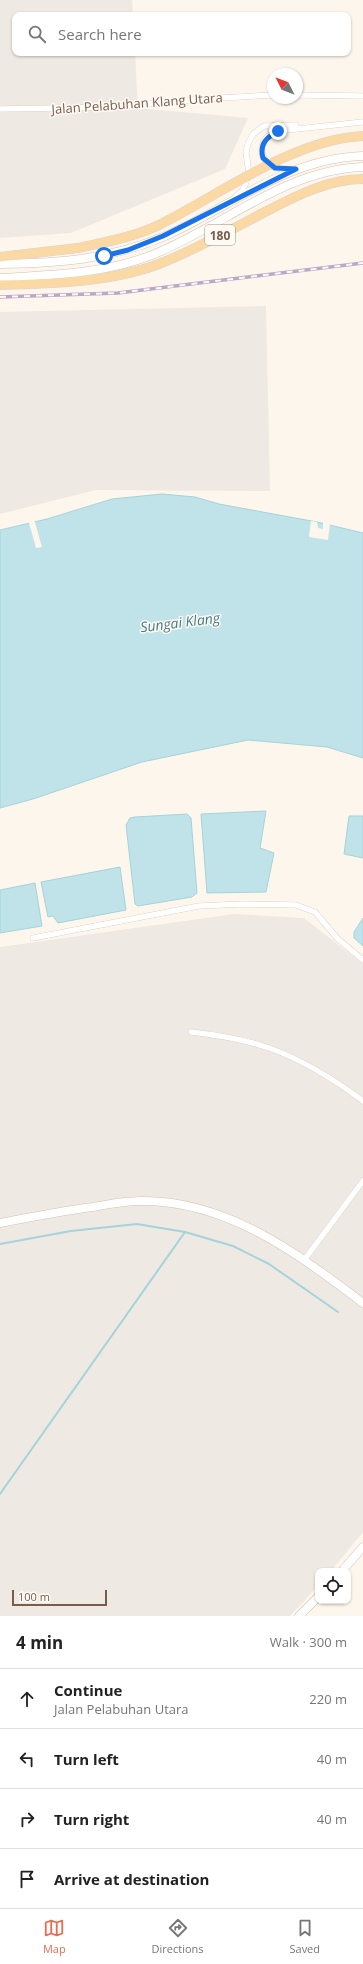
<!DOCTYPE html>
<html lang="en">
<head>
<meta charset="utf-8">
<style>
	:root { --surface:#fff; --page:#f6f6f6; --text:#222; --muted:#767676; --line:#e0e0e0; --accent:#e76f51 }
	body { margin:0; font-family:"Open Sans",sans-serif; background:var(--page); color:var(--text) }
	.controls { position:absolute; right:12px; bottom:12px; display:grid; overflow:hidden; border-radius:8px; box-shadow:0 1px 3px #0004 }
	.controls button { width:36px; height:36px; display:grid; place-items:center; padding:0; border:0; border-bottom:1px solid var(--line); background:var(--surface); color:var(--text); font:20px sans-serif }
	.compass { position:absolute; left:267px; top:68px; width:36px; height:36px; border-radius:50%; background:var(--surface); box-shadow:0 1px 3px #0004; rotate:312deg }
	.scale { position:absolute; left:12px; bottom:10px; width:95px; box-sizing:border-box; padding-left:4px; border:2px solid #7a5c4d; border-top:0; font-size:11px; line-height:14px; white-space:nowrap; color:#7a5c4d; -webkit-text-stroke:3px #fffaf3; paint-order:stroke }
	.stop { position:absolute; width:12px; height:12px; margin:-9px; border:3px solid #1a73e8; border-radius:50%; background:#fff }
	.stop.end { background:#1a73e8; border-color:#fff; box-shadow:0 1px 4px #0008 }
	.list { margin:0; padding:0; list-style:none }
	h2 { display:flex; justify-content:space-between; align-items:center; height:52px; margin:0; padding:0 16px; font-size:17px }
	h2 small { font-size:13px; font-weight:400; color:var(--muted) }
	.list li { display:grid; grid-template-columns:26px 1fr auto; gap:12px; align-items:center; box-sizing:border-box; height:60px; padding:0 16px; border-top:1px solid var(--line) }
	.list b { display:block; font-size:15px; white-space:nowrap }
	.list p { margin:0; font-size:13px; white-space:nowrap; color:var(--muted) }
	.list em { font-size:13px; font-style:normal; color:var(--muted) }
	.icon { flex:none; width:22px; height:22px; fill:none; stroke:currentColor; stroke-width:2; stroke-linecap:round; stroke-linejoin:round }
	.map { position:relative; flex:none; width:363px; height:1616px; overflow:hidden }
	.search { position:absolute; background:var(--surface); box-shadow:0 1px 3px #0004; left:12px; right:12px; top:12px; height:44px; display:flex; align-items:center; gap:10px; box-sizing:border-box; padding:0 14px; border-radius:8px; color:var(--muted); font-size:15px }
	.sheet { height:292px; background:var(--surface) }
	nav { display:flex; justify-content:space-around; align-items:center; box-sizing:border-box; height:56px; border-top:1px solid var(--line); background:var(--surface); font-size:11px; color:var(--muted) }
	nav a { display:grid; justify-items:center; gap:2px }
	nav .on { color:var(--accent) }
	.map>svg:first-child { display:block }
	.industrial { fill:#efe9e4 }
	.water { fill:#bfe3e8; stroke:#a5d3da }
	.pier { fill:#fdf6ec }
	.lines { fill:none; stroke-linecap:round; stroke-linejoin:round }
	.stream { stroke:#a5d3da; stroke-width:2 }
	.street-casing { stroke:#d1beb0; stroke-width:6 }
	.secondary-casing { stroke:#d6c0b0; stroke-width:9 }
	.primary-casing { stroke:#dad1cd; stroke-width:10 }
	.street { stroke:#fff; stroke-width:5.5 }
	.secondary { stroke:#fff; stroke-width:8 }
	.primary { stroke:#fbd9a5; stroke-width:9 }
	.rail-casing { stroke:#b9a8c9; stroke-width:3.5 }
	.rail { stroke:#fffaf3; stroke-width:2; stroke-dasharray:6; stroke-linecap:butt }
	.primary-bridge-casing { stroke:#dad1cd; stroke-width:10; stroke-linecap:butt }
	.primary-bridge { stroke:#fbd9a5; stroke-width:9 }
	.route { stroke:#1a73e8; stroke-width:5 }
	.labels { text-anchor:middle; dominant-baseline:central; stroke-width:3; stroke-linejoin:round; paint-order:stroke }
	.shield { fill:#fffaf3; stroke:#a28b7f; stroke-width:1 }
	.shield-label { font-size:12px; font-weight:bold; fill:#7a5c4d }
	.street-label { font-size:13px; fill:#7a5c4d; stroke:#fffaf3 }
	.water-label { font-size:14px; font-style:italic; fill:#437c86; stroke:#fffaf3 }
</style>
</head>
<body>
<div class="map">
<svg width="363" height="1616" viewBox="0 0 363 1616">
	<rect width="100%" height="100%" fill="#fdf6ec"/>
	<g class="industrial">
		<polygon points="0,0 132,0 133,15 15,15 15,53 135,53 138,108 248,118 225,169 71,233 0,238"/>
		<polygon points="266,306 270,491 96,490 0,514 0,312"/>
		<polygon points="234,914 304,918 363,964 363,1532 331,1571 318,1571 318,1586 290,1616 0,1616 0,947"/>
	</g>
	<g class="water">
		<polygon points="162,494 195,497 219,504 317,522 363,533 363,758 327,747 248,740 142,762 33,799 0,808 0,530 47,519 112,499"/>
		<polygon points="266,811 260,848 274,853 266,892 207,893 201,814"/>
		<polygon points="187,814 191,818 197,893 192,897 138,906 135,904 126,825 130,818 135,817"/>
		<polygon points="349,816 363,816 363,858 344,854"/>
		<polygon points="120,867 126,910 58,923 53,916 48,917 41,882"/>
		<polygon points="35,883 42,926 0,933 0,890"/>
		<polygon points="363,918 363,946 354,938 354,932"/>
	</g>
	<g class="pier">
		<polygon points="34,519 42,547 36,548 29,523 28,521"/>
		<polygon points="311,521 317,522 318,528 323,529 323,522 330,524 328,540 309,537"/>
	</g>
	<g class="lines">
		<g class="stream">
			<polyline points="0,1244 71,1231 137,1224 185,1232 233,1246 269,1264 338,1312"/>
			<polyline points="0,1494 185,1232"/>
		</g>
		<defs>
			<g id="street">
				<polyline points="297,95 363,96"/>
				<polyline points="0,109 115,107 203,99 273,95"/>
				<path d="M295,169C289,169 281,170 276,168C263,164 257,148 267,137C270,135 275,133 278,131L363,122"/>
				<polyline points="236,196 243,190 249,174 246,152 248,144 253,134 264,126 296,125"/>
				<polyline points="33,938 199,906 242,904 296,905 315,912 337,938 363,960"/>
				<path d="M191,1032C217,1035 244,1039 269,1048C303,1060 335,1080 363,1101"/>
				<polyline points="305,1259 363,1181"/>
			</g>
			<g id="secondary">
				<path d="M0,264C59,263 107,260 163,237C229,208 287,158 363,156"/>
				<path d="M0,278C52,275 103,274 152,255C223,227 283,170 363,167"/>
				<path d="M0,1223C31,1217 62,1211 93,1207C109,1204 125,1201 141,1201C227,1200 298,1254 363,1303"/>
				<polyline points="342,1571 363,1547"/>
				<polyline points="299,1616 318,1597"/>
			</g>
			<g id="primary">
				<polyline points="0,257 78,248"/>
				<path d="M0,285C51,284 111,282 159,264C195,250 229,231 263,213C294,197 327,179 363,179"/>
			</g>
		</defs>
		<use href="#street" class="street-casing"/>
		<use href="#secondary" class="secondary-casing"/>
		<use href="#primary" class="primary-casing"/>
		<use href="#street" class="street"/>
		<use href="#secondary" class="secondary"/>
		<use href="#primary" class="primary"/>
		<defs>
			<polyline id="rail" points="0,297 118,293 363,263"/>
		</defs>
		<use href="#rail" class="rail-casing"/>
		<use href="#rail" class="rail"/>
		<defs>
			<path id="primary-bridge" d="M78,248C105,242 134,237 159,225C221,194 294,139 363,136"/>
		</defs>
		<use href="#primary-bridge" class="primary-bridge-casing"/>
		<use href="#primary-bridge" class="primary-bridge"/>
	</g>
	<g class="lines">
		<path class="route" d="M104,256L128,250L163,236L296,169L275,168L263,158C259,144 267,137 278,131"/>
	</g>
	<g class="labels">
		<rect class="shield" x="205" y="225" width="30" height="20" rx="3"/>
		<g class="shield-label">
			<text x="220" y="235">180</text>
		</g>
		<g class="street-label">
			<text transform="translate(137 103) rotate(-4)">Jalan Pelabuhan Klang Utara</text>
		</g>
		<g class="water-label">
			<text transform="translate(180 622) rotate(-7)">Sungai Klang</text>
		</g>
	</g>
</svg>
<div class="controls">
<button><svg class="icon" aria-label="locate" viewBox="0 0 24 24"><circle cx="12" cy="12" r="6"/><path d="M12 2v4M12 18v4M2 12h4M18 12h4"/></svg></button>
</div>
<svg class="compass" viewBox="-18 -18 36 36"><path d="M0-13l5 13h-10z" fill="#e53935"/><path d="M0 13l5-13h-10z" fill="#767676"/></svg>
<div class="scale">100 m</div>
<div class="stop" style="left:104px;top:256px"></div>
<div class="stop end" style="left:278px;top:131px"></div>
<div class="search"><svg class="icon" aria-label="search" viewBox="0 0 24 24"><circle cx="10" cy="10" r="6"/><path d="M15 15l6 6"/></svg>Search here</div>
</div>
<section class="sheet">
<h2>4 min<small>Walk · 300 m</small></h2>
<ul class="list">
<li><svg class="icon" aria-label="ahead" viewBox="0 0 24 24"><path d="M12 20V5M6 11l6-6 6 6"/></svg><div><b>Continue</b><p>Jalan Pelabuhan Utara</p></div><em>220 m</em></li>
<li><svg class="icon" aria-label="left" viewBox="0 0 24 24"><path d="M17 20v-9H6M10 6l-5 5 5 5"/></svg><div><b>Turn left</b></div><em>40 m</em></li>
<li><svg class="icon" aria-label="right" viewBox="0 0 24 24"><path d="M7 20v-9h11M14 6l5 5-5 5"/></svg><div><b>Turn right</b></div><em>40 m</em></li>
<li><svg class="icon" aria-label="arrive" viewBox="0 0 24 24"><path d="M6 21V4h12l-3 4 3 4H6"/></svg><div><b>Arrive at destination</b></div></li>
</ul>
</section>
<nav>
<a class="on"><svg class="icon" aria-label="map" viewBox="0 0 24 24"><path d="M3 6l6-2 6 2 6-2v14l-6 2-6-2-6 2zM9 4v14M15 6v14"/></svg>Map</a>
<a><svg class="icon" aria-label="directions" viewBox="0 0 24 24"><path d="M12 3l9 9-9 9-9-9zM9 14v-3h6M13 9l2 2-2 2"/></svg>Directions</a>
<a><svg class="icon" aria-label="saved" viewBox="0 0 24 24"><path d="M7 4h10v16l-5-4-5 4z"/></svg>Saved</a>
</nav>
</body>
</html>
